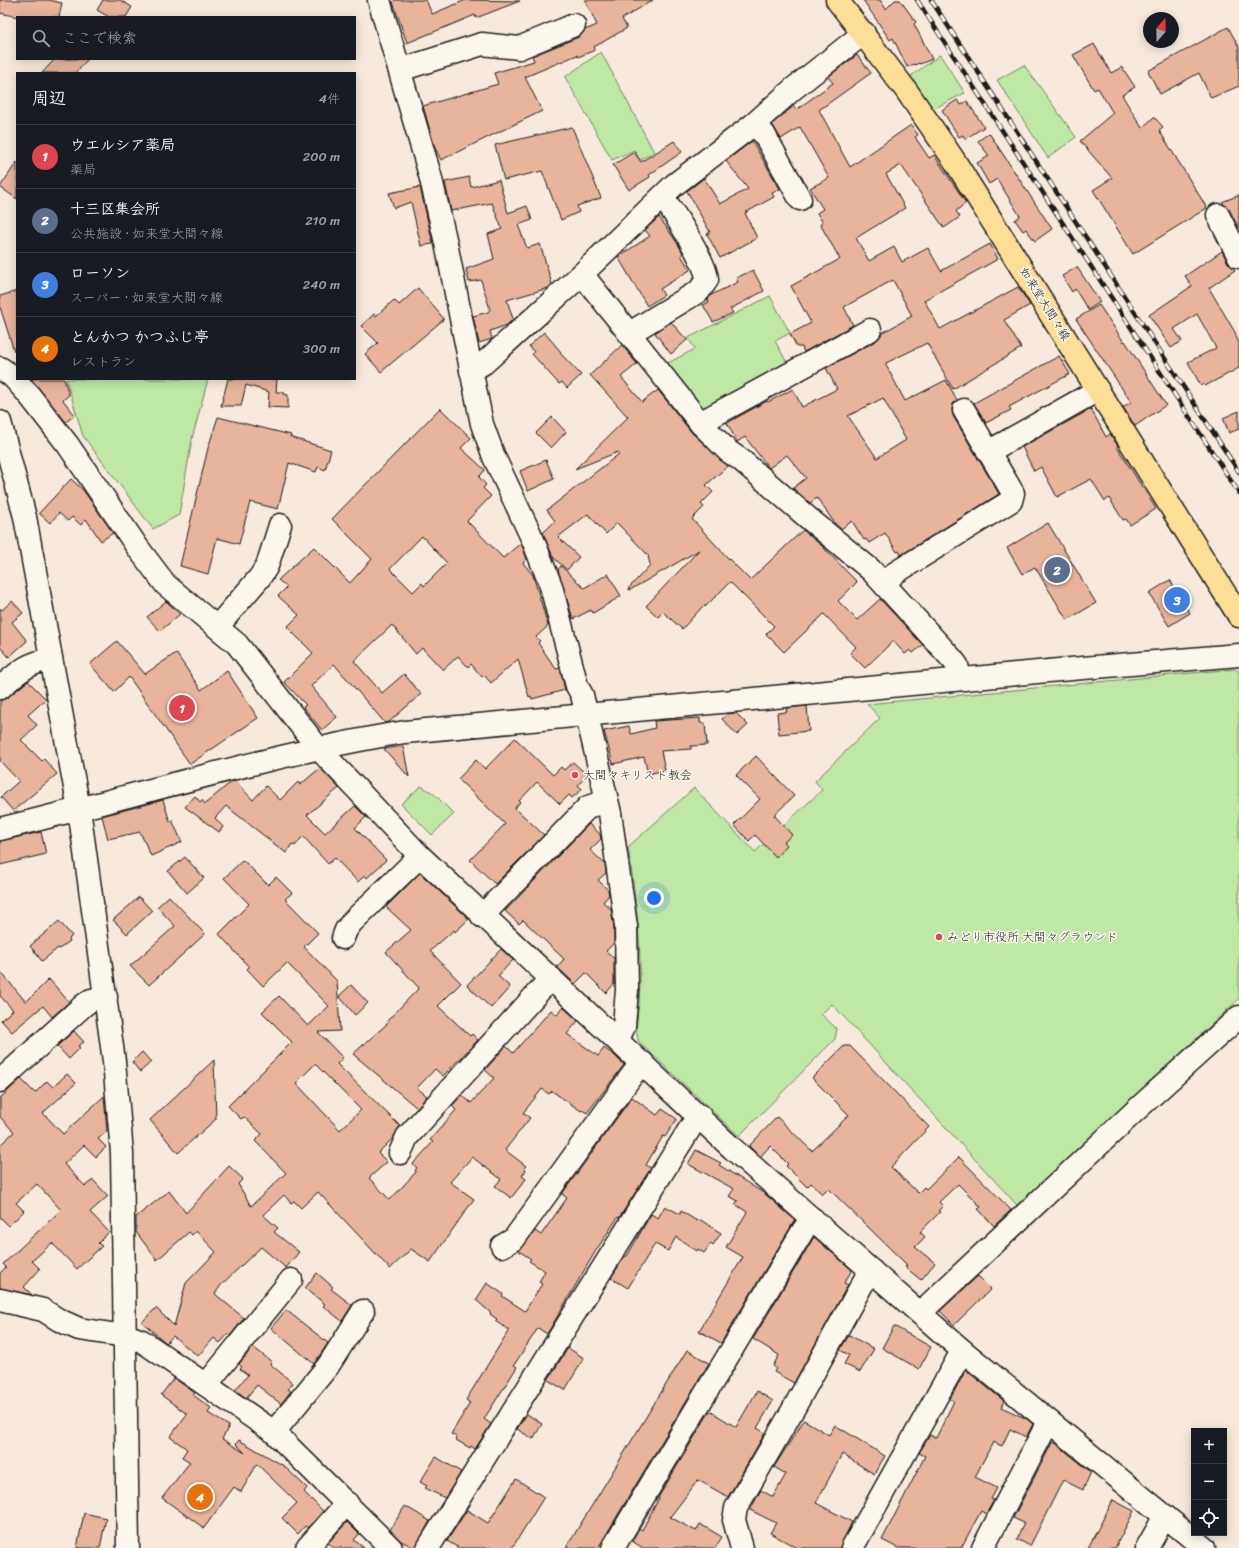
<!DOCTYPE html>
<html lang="ja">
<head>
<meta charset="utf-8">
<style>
	:root { --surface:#171b24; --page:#20242c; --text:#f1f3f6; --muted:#9ea1a6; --line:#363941; --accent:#b45309 }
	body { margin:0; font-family:Sriracha,"Klee One",sans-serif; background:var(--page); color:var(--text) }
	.controls { position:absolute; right:12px; bottom:12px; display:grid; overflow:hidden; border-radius:0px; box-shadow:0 2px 10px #0003 }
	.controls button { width:36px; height:36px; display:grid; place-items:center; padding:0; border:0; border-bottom:1px solid var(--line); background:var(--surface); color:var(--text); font:20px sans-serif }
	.compass { position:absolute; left:1143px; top:12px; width:36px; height:36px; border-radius:50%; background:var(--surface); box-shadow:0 2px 10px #0003; rotate:20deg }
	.you { position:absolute; left:654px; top:898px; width:14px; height:14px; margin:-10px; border:3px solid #fff; border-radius:50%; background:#1a73e8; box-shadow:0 0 0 6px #1a73e833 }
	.badge { display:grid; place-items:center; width:26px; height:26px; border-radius:50%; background:var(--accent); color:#fff; font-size:13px; font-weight:700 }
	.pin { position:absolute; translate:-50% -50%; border:2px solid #fff; box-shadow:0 1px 4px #0006 }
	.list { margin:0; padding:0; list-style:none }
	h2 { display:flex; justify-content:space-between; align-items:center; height:52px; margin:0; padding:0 16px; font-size:17px }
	h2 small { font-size:13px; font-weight:400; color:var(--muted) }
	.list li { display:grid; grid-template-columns:26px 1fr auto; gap:12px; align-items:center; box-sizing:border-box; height:64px; padding:0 16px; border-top:1px solid var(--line) }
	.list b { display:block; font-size:15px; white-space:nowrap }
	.list p { margin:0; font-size:13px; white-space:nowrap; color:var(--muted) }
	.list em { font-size:13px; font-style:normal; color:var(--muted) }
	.icon { flex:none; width:22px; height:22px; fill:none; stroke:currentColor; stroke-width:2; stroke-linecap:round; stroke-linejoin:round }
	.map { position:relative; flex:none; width:1239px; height:1548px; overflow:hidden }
	.search { position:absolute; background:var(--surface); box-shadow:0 2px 10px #0003; left:16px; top:16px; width:340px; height:44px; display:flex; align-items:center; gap:10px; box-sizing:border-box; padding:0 14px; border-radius:0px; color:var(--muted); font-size:15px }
	.panel { position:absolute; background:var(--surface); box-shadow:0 2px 10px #0003; left:16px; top:72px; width:340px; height:308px; border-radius:0px }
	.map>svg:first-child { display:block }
	.green { fill:#bfe8a4; stroke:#6e8260 }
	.building { fill:#e8b49b; stroke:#1c1c1c; fill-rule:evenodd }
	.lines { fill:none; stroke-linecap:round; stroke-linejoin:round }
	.minor-casing { stroke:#1c1c1c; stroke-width:25 }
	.major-casing { stroke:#1c1c1c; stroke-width:25 }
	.minor { stroke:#fbf7ec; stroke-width:22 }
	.major { stroke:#fcde96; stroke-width:22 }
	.rail-casing { stroke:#1c1c1c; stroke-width:4.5 }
	.rail { stroke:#fbf7ec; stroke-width:3; stroke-dasharray:9; stroke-linecap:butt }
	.poi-dot { fill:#d1495b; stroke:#fbf7ec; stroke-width:1.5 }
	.labels { text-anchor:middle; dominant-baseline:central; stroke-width:3; stroke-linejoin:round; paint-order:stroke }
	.street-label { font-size:12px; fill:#1c1c1c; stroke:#fbf7ec }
	.poi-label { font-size:12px; fill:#1c1c1c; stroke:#fbf7ec; text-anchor:start }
</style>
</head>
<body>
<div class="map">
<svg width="1239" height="1548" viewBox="0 0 1239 1548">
	<rect width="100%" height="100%" fill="#f7eadc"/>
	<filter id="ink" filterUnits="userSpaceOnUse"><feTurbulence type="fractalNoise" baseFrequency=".025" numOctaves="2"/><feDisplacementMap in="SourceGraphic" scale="8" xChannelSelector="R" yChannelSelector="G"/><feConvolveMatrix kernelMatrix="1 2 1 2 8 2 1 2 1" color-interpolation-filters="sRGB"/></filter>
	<g filter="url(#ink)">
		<g class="green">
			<polygon points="601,52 654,152 640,160 634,150 612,160 565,77"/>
			<polygon points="940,55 965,93 933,109 908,78"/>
			<polygon points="1024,65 1076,137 1048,158 997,80"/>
			<polygon points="770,296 790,333 775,341 790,368 701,412 662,366 695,349 688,338"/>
			<polygon points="66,379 208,379 192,439 179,515 153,529 83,436"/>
			<path d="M1234,669L1239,671V999L1017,1205L832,1004L821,1014L837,1029L835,1039L739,1136L639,1042C634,1031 638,1014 639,1003C643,950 636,899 628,847L694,788L755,852L822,790L815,781L880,718L867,704Z"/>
			<polygon points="421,786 433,793 454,814 432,835 401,804"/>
		</g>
		<g class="building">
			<polygon points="0,0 49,0 62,3 59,17 18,17 0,13"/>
			<polygon points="103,0 120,0 132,7 126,17 109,17 97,10"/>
			<polygon points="395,0 426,0 432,14 466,0 520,1 476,18 475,15 407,43 393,2"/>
			<polygon points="585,0 653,0 622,19 627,28 594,47 595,50 578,57 577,55 525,77 542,111 441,160 435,148 423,106 498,84 494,73 534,61 532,56 579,37 585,30 597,25"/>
			<polygon points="863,0 880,0 886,9 895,0 900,0 916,22 914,24 932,59 920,64 919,63 915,65 914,64 907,67 893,38 890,40"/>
			<polygon points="1228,27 1239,47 1239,86 1211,98 1199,73 1160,94 1148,71"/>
			<polygon points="1094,44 1111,73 1122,67 1135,87 1122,95 1142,128 1154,117 1163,127 1159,130 1207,208 1133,254 1093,190 1112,178 1080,141 1113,113 1098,88 1094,90 1073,55"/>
			<path d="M857,55L871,73L819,110L850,167L911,125L918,135L915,137L929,158L934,155L966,203L956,211L960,217L944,228L901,165L886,174L905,208L856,238L869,261L894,247L902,262L928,248L941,271L990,244L998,259L924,300L940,329L1018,287L1030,305L1004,320L1021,348L953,389L927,343L886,363V365L905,401L946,380L957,400L953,404L952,410L953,416L999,494L901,555L899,551L897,552L885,533L869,543L866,539L864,540L852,521L841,529L836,525L817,498L810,503L793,488L806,478L787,455L769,468L745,437L737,442L727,423L767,401L768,402L793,389L802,407L837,389L826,368L876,341L882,333L912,316L893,280L844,307L853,325L804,352L802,347H797L790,334L811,323L791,286L840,259L820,224L823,223L817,213L823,209L810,188L829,178L800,127L781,139L772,124L790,109L794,106L796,110L833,83L828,77ZM883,398L906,440L877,458L848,416Z"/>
			<polygon points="55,59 88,59 75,73 42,73"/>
			<polygon points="957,100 961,105 967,101 984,127 965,139 963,135 959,137 942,110"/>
			<polygon points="572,127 601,198 577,206 579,212 561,220 542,171 504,180 495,145"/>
			<polygon points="989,133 1052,229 1035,241 1026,229 1023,231 1015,220 1020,216 997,179 989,184 977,163 989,156 978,141"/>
			<polygon points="674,141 682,152 649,175 650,177 629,190 613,165 634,152 641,162"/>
			<polygon points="752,141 780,189 772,193 774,197 745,213 757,238 720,258 707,234 710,232 687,191 704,178 720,204 748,189 726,161"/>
			<polygon points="17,162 17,199 0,187"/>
			<polygon points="469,177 471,187 499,180 508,213 527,206 532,220 518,225 527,248 540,244 552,284 548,288 507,300 513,319 507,325 490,331 492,339 479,343 473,316 488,312 490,309 481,280 469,282 466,269 494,259 488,234 502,229 492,203 451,211 445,182"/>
			<polygon points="420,187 433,244 421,246 411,202 394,208 389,193"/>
			<polygon points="1239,195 1239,229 1229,209 1222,202"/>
			<polygon points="659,217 678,244 683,253 681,255 690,270 660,289 664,295 647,306 618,257 650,236 645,230"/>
			<polygon points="1222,251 1228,263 1235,270 1209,288 1236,334 1235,334 1239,343 1239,368 1205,386 1203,384 1201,386 1188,362 1216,348 1197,314 1174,329 1182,341 1171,348 1149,315 1192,286 1185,276"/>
			<polygon points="1077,267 1100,302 1088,310 1075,289 1072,292 1062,276"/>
			<polygon points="753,270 764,291 730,309 733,313 713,322 703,305 709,302 708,299 711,295 738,282 736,278"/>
			<polygon points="418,288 444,319 381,372 365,354 378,343 361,326 374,314 376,316 394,300 399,305"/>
			<polygon points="17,291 17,351 14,351 0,307 0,296"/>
			<polygon points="1099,305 1124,342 1125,341 1166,405 1135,426 1123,407 1131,402 1076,319"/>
			<polygon points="671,322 687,340 671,354 655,333"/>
			<polygon points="544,332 561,352 560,353 581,375 567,388 562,382 559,384 532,354 534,352 529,346"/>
			<polygon points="622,345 637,364 621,377 642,402 658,390 692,433 728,466 706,485 713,492 701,504 704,507 692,519 727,557 750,580 803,530 822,546 857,582 838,601 857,620 880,599 923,645 913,653 910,650 905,654 893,641 865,668 850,653 856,647 824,614 784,652 766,634 774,626 730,582 705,607 704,605 682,629 663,612 658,617 646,606 699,550 630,590 628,589 650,565 648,555 617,523 606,534 588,514 558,537 579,557 567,570 553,557 543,533 555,521 547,510 619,454 618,452 575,469 628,417 590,375"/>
			<polygon points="1059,356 1070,374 1009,407 1011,410 986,423 974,403"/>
			<polygon points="31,379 64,379 69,395 63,400 75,415 66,422"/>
			<polygon points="228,379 277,379 276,392 284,392 284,394 288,395 288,408 268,407 269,392 246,385 241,406 221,406"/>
			<path d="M440,408L471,438L461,448L485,470L479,477L486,485L483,488L491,496L467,521L503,558L521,543L527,559L523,563L533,575L548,626L536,637L540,641L538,643L556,669L560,668L565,690L532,699L531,696L529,697L518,659L491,683L484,675L482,677L471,664L468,667L458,656L443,670L422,648L416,654L392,625L354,661L382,693L404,674L421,694L389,722L385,723L334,664L311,686L337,717L322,730L303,707L306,705L284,682L313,653L287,627L299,615L278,596L287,587L278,580L314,547L350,583L372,559L332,519ZM422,536L447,563L424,586L422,583L413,592L390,569Z"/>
			<polygon points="1091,409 1106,437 1110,434 1118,446 1117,447 1156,509 1130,525 1126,519 1123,520 1109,498 1105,501 1091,479 1057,497 1041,467 1034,471 1022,447"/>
			<polygon points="1239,411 1239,429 1229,433 1223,418"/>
			<polygon points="218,417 291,435 290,437 331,450 325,470 318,467 316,472 289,463 278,509 250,502 239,544 217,538 208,574 180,566 208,448"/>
			<polygon points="552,417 566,432 551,448 536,433"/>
			<polygon points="546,460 554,479 528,491 520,471"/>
			<polygon points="71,479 83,490 113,533 101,541 86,519 81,525 72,517 68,521 59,513 50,523 39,513"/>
			<polygon points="1048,523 1096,603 1067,620 1035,567 1022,574 1007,548"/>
			<polygon points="561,566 584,588 608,574 621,596 593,613 591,610 573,619 558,570"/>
			<polygon points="1170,580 1190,613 1169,626 1149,593"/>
			<polygon points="12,601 23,613 12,622 27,641 9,657 0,647 0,608 2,610"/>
			<polygon points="166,601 180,614 160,631 147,617"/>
			<polygon points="117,641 145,674 176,653 201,690 227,671 258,718 190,764 129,677 114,692 90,664"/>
			<polygon points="28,681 46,699 28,715 37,725 21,740 42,761 44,759 57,774 13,811 1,797 19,781 0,761 0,701 8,697"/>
			<polygon points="807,706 809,731 779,734 777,713 787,712 786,708"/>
			<polygon points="736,713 748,725 737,735 722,719 727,714"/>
			<polygon points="700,718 700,723 705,723 707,745 691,746 691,749 661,751 665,770 648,774 644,757 613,764 604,731 629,726 631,734 655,728 654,721"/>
			<polygon points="515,738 553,775 561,767 564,770 573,762 587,775 578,785 582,789 572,798 569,795 560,804 537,782 519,801 520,802 515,808 544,835 495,884 470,860 505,824 458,779 476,760 485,769"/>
			<polygon points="403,746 409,777 384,749"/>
			<polygon points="756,756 794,796 774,815 792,835 784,842 787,845 776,857 755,835 749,841 734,825 760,799 736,775"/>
			<polygon points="320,768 339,788 307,815 325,833 355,806 366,817 355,828 386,860 367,878 365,875 358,882 335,858 328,864 303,836 295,846 292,844 286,853 226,806 215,818 223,827 219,832 185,807 195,796 200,802 202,800 205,804 231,782 235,781 253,800 266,786 280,800 298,782 300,785"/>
			<polygon points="163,800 170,822 172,820 182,842 151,856 140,832 108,839 102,816"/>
			<polygon points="589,824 600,834 601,839 590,850 605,864 606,873 598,880 608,890 609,895 603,902 611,909 614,927 614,943 606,951 614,958 614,984 606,993 586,973 575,984 557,967 564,959 523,920 519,924 505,911"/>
			<polygon points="41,832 46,854 0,865 0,841"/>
			<polygon points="185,857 204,878 187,893 168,871"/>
			<path d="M243,860L268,885L276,877L292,893L285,899L318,933L304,947L337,981L340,1031L318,1032L343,1058L337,1064L400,1126L393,1138L378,1153L387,1162L369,1178L390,1200L416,1172L415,1170L417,1168L413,1164L433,1142L430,1140L456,1110L452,1106L462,1095L471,1103L494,1078L485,1070L506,1046L513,1053L551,1010L557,1015L563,1007L578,1021L567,1034L598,1056L604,1048L614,1055L624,1065L587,1113L582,1110L581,1111L552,1091L549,1094L542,1089L523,1113L530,1118L505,1150L526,1166L524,1168L526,1170L522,1176L526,1179L511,1198L495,1186L501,1179L472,1157L450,1182L474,1199L430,1262L411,1249L390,1269L318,1192L301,1208L294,1201L291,1203L284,1195L263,1215L278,1228L274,1232L299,1252L286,1268L261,1247L221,1285L215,1294L244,1318L230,1336L228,1334L220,1343L214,1338L198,1356L173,1336L166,1343L142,1322L156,1308L174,1326L186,1283L216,1252L196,1231L192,1235L189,1232L157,1260L136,1232V1217L169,1191L186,1213L229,1166L243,1179L238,1184L251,1206L286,1173L255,1141L262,1134L244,1117L241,1119L228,1106L292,1042L262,1012L279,996L308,1026L329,1006L287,963L263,986L247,969L249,967L219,934L249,904L224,878ZM315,1064L361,1110L340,1130L296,1083Z"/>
			<polygon points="420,873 469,919 455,932 454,930 430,951 461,983 438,1006 470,1036 472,1034 478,1040 443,1076 435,1069 417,1088 427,1096 417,1108 353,1054 388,1023 387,1021 419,988 386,952 411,930 386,907"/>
			<polygon points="169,896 205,934 149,985 130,966 175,926 157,907"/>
			<polygon points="139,897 152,911 127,934 113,920"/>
			<polygon points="59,921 72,936 69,939 70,941 59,949 58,948 42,961 30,946"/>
			<polygon points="501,949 513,960 498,976 510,987 491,1008 467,985"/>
			<polygon points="0,971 26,1002 49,979 69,1002 52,1017 43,1006 12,1032 1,1020 13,1010 0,996"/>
			<polygon points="351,985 368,1003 355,1015 339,996"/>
			<polygon points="74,1031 84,1042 78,1046 80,1048 69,1059 57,1046"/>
			<polygon points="844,1046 850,1046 929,1127 891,1167 918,1193 924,1187 926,1189 959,1157 1011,1210 994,1226 978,1209 981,1207 958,1184 939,1202 943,1206 938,1211 940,1212 920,1232 925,1237 915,1247 935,1263 921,1280 905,1267 907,1265 828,1188 822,1194 811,1183 807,1187 786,1166 788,1164 770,1146 760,1157 749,1146 777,1117 812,1151 849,1115 812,1078"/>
			<polygon points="142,1052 151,1062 140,1072 132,1062"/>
			<polygon points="214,1060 216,1119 178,1153 150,1120"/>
			<polygon points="67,1074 76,1083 43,1113 63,1134 104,1096 107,1131 98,1139 106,1147 96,1157 84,1145 64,1164 85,1186 93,1180 108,1196 90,1212 109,1232 98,1243 102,1246 77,1269 52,1243 32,1261 40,1269 24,1287 32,1295 0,1288 0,1273 6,1267 3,1264 61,1210 37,1184 16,1203 24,1211 9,1226 0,1217 0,1145 14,1132 0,1117 0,1098 21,1079 35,1093 47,1081 53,1087"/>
			<polygon points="632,1097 657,1115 662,1109 677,1119 665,1137 663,1136 646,1165 651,1168 619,1218 618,1217 595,1252 547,1334 538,1328 514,1365 517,1367 484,1419 491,1424 475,1449 471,1446 470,1448 456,1440 457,1437 451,1434 470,1403 466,1400 509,1330 495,1321 497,1319 490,1314 491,1313 476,1300 487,1283 503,1294 502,1296 525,1311 542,1284 539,1282 545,1271 529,1261 531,1259 519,1251 535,1231 541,1235 567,1198 562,1194"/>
			<polygon points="696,1150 721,1163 719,1165 765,1194 795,1220 721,1343 699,1331 743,1257 726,1247 747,1212 735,1204 738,1201 729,1196 734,1189 688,1164"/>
			<polygon points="665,1206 680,1214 681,1211 697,1221 699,1219 721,1233 713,1245 711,1243 704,1253 698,1249 697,1251 676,1237 668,1251 655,1244 628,1288 611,1278 625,1256 627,1256 651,1214 658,1218"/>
			<polygon points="814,1237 852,1270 844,1283 848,1285 794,1383 774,1372 776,1368 773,1366 779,1355 753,1339"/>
			<polygon points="317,1273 333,1287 331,1289 352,1305 342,1321 323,1306 325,1304 305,1288"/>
			<polygon points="978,1276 991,1289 954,1325 940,1311"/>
			<polygon points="286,1310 328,1343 314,1364 271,1328"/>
			<polygon points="894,1326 931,1347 919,1369 882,1348"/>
			<polygon points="849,1335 874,1349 860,1372 844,1364 849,1355 840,1350"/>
			<polygon points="253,1347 272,1362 270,1364 293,1383 288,1389 291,1391 281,1404 257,1385 246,1398 235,1390 248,1375 240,1369 242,1367 239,1364"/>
			<polygon points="568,1348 584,1358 565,1390 548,1380"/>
			<polygon points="687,1350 709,1363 598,1548 566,1548"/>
			<polygon points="967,1371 1004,1401 1001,1407 1027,1419 1033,1424 1026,1437 1010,1429 1002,1446 993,1442 975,1477 997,1488 991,1499 994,1500 986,1514 981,1511 961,1548 898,1548 882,1540 925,1456 919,1453 930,1435 936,1438 954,1401 950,1399 965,1372"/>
			<polygon points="174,1378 195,1393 193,1395 211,1408 208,1413 229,1426 222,1439 245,1453 236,1444 239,1440 284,1466 307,1488 304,1492 323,1511 308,1528 305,1526 298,1534 282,1518 297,1503 257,1464 241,1492 234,1487 204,1528 162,1498 190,1462 182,1457 187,1449 170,1437 187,1414 161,1395"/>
			<polygon points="757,1391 773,1401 757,1428 765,1433 728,1497 698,1480 670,1517 696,1531 700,1524 722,1537 715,1548 643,1548 632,1541 639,1528 642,1530 659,1498 658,1498 710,1411 736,1427"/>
			<polygon points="527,1414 542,1424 533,1439 517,1429"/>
			<polygon points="804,1420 829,1435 835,1425 885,1456 874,1474 842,1454 816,1503 852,1522 840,1548 797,1548 770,1533 776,1523 750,1510 761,1490 773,1497 786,1474 774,1467"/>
			<polygon points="1054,1442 1091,1472 1083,1490 1063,1480 1030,1546 1017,1539 1024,1523 1013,1518 1052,1443"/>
			<polygon points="436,1457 461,1472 445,1498 425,1488 427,1486 420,1482"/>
			<polygon points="516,1479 544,1497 512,1548 459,1548 447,1541 467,1510 488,1523"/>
			<polygon points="1113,1500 1134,1511 1115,1548 1088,1548"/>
			<polygon points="405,1506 430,1521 415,1548 401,1541 390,1530"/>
			<polygon points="84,1513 106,1518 100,1548 77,1548"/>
			<polygon points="347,1522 359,1534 354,1540 364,1548 335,1548 328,1543"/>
		</g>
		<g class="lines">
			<defs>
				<g id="minor">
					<polyline points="379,0 430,175 446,243 482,424 494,457 533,540 551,586 577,686 582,695 610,813 626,926 627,990 624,1026 618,1040"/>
					<polyline points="400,70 482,44 519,48 574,25"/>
					<polyline points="754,124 764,134 800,199"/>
					<polyline points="1218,215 1239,257"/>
					<polyline points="582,274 701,424 728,451 741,460 807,517 871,570 953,660 957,665 960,679"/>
					<path d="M630,333L699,291L707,280C709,267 672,209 662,197"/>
					<polyline points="0,368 12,376 29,395 68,445 138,548 166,585 237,644 319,749 420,856 733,1149 810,1217 963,1351 1204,1548"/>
					<polyline points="471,371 484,363 582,274 674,185 754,124 793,89 864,33"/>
					<polyline points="0,422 25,517 79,809 114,1061 122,1153 128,1548"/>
					<polyline points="701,424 709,418 870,330"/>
					<polyline points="988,452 1098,390"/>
					<polyline points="884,583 895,573 1011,501 1013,493 964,410"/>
					<polyline points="218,626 260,577 267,566 280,525"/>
					<path d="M0,688C19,672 25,664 51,659"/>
					<path d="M0,829C133,797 269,754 405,732L1059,670L1239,655"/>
					<polyline points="482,916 588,807 606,801"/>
					<polyline points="343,938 346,930 352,922 420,856"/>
					<polyline points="0,1081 84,1005 91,1000 106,997"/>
					<polyline points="400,1153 407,1137 551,978"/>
					<polyline points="502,1246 514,1239 635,1071 643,1063"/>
					<polyline points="0,1300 43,1310 59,1320 79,1329 131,1337 142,1341 274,1432 391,1548"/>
					<polyline points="920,1313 1134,1112 1239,1017"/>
					<polyline points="206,1385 291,1280"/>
					<polyline points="274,1432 328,1366 363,1311"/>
					<polyline points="307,1548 347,1503"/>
					<polyline points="428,1548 692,1125 700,1116"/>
					<polyline points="613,1548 804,1229 813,1219"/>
					<polyline points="742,1548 734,1520 736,1508 794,1408 864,1281 872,1271"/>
					<polyline points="852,1548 956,1362 963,1351"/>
					<polyline points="983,1548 1043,1432 1050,1423"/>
					<polyline points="1147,1548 1165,1516"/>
				</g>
				<polyline id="major" points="837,0 906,90 954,160 1239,616"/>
			</defs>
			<use href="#minor" class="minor-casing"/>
			<use href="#major" class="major-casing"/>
			<use href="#minor" class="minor"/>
			<use href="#major" class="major"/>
			<defs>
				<g id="rail">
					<polyline points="917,0 1239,493"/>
					<polyline points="931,0 1239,472"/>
				</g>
			</defs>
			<use href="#rail" class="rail-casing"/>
			<use href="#rail" class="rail"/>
		</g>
	</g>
	<g class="poi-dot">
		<circle cx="575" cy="775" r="4"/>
		<circle cx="939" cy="937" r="4"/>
	</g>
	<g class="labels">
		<g class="street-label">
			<text transform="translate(1045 304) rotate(58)">如来堂大間々線</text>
		</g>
		<g class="poi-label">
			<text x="583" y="775">大間々キリスト教会</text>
			<text x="947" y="937">みどり市役所 大間々グラウンド</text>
		</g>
	</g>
</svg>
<div class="controls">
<button>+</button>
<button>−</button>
<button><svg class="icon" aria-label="locate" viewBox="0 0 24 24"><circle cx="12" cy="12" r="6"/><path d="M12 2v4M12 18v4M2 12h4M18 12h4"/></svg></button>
</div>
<svg class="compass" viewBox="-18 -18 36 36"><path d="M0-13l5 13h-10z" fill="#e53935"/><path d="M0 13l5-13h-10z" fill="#9ea1a6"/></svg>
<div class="you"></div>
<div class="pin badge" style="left:182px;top:708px;background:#e0444e">1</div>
<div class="pin badge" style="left:1057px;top:570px;background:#5c6f8a">2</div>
<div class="pin badge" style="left:1177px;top:600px;background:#3f7fe0">3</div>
<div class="pin badge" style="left:200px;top:1497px;background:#e8710a">4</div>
<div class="search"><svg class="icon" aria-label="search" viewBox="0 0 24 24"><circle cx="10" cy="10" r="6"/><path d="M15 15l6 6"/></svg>ここで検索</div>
<section class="panel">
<h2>周辺<small>4件</small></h2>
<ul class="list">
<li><span class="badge" style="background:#e0444e">1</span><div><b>ウエルシア薬局</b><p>薬局</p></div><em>200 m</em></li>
<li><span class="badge" style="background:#5c6f8a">2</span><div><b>十三区集会所</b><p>公共施設 · 如来堂大間々線</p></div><em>210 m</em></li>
<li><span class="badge" style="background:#3f7fe0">3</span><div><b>ローソン</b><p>スーパー · 如来堂大間々線</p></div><em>240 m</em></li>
<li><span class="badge" style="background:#e8710a">4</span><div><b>とんかつ かつふじ亭</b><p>レストラン</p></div><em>300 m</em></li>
</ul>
</section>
</div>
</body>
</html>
